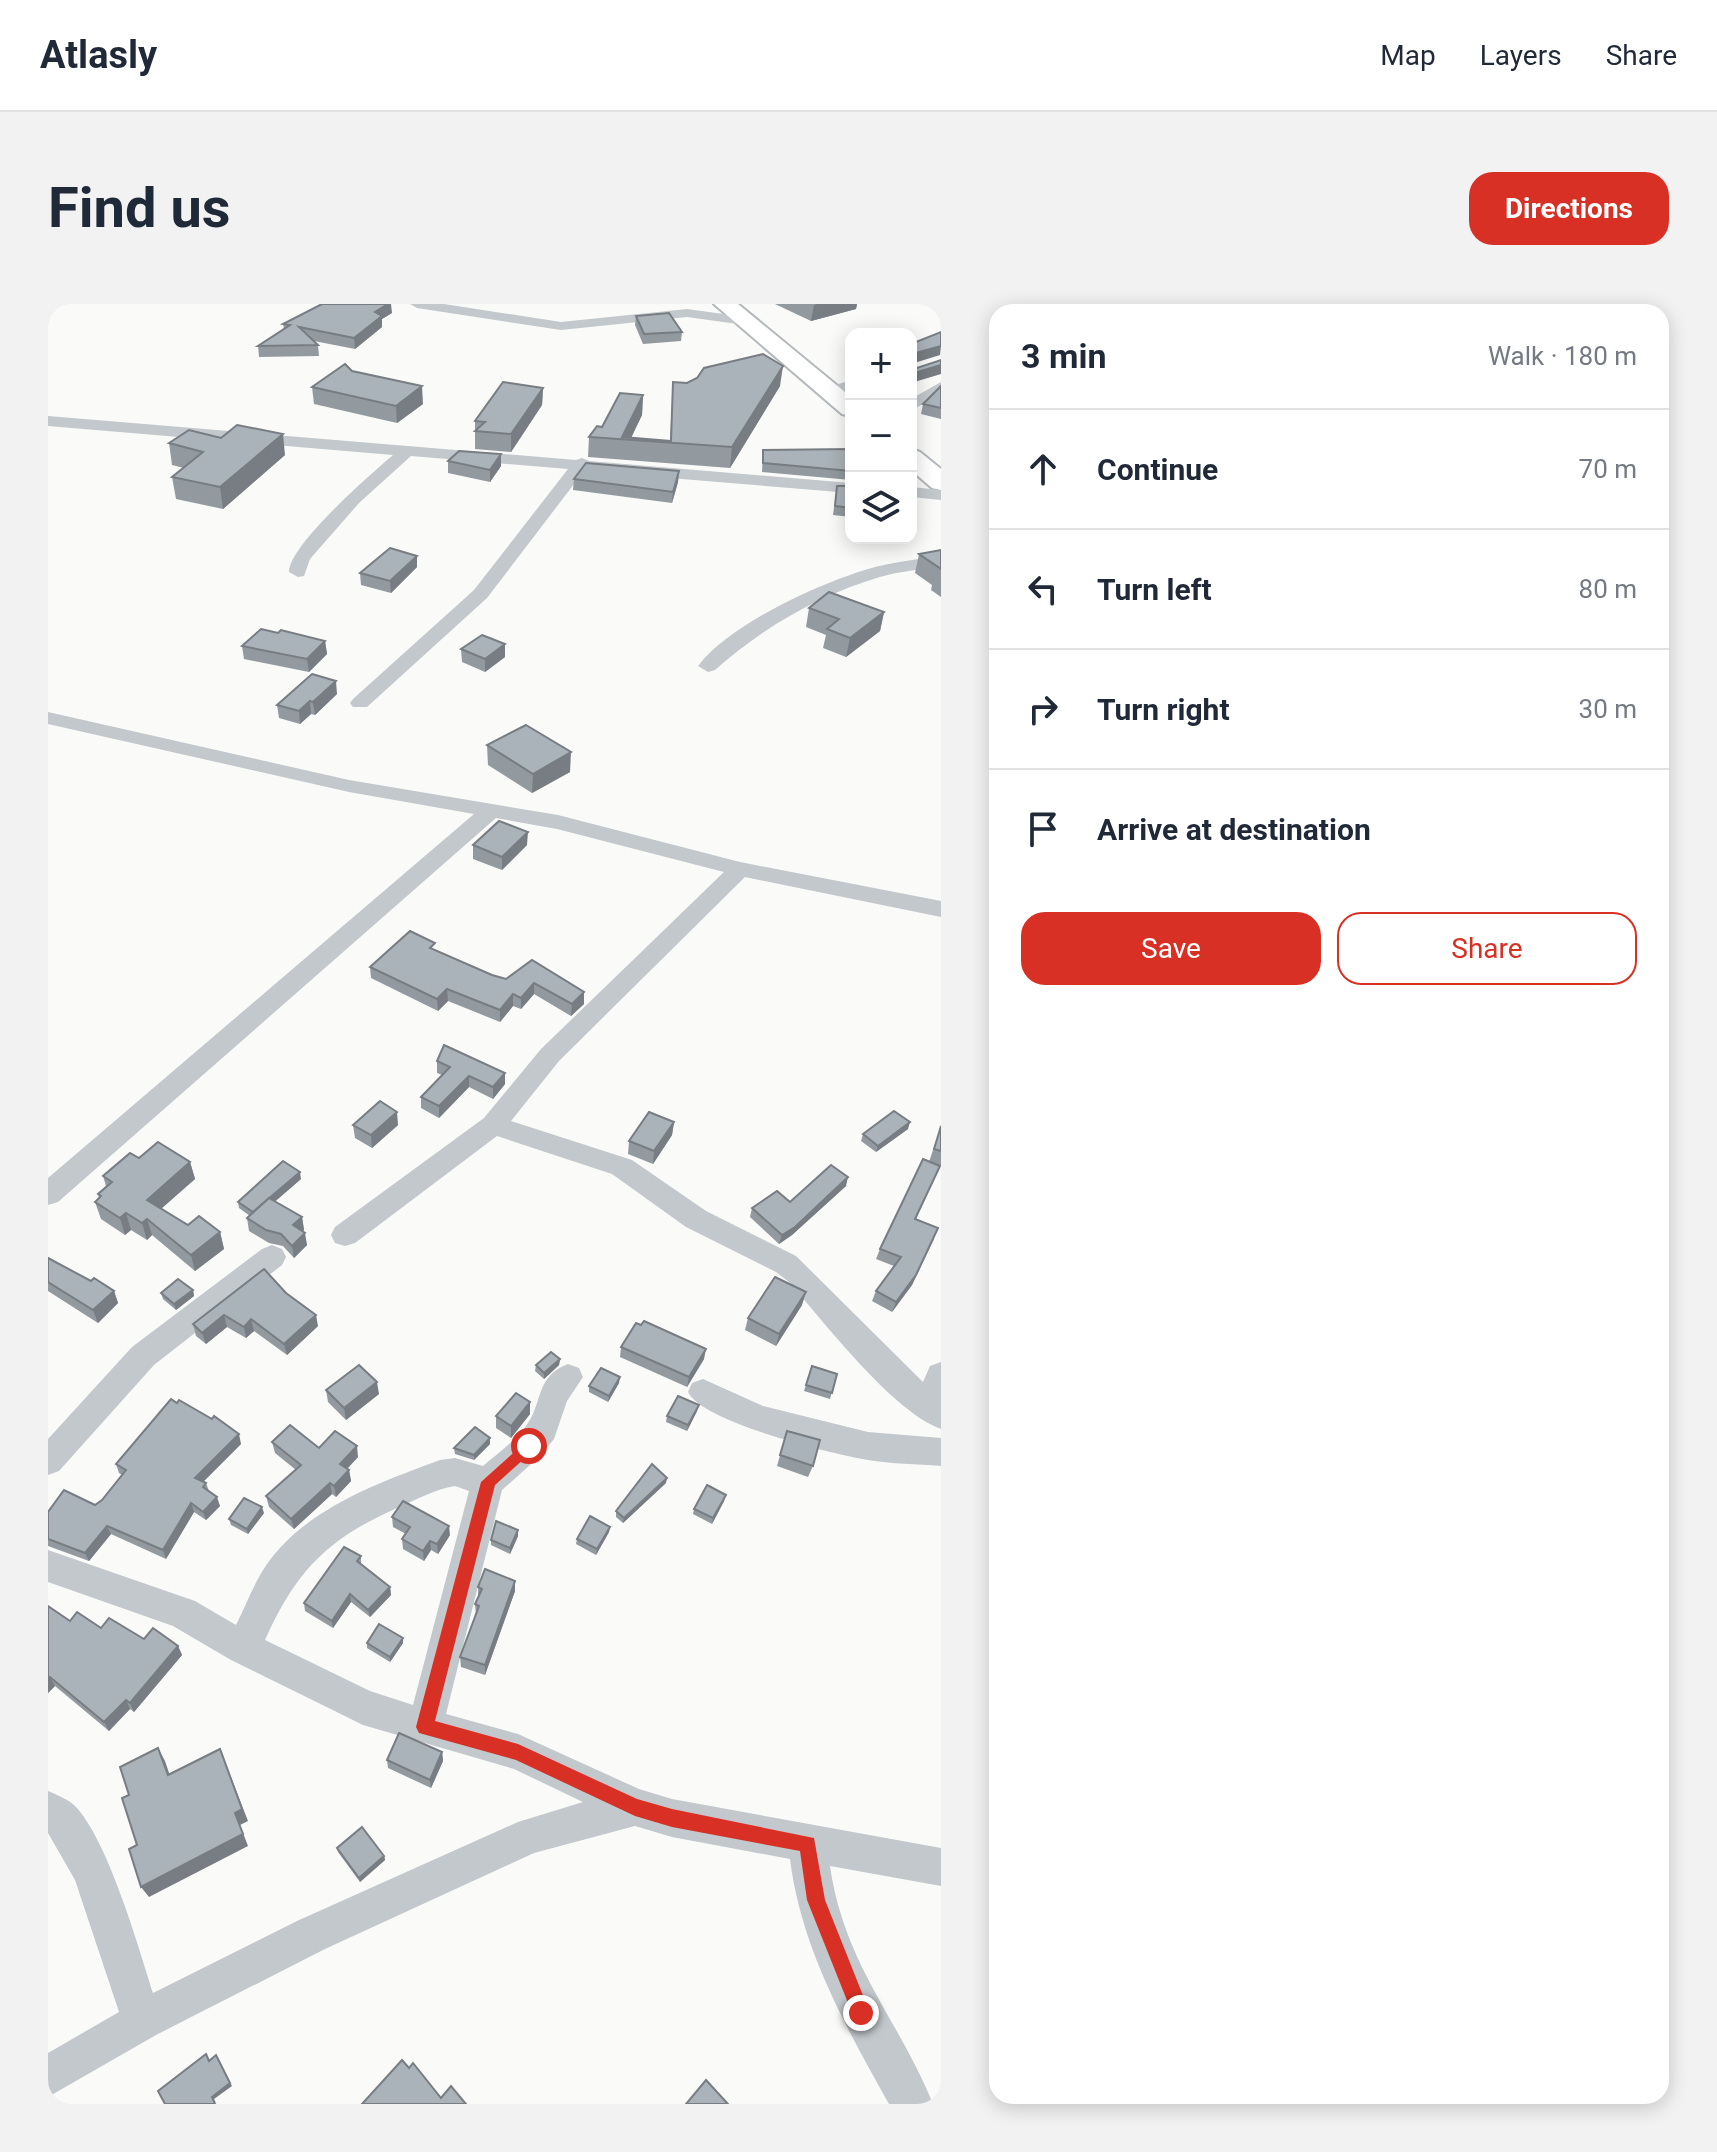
<!DOCTYPE html>
<html lang="en">
<head>
<meta charset="utf-8">
<style>
	:root { --surface:#fff; --page:#f2f2f3; --text:#1f2937; --muted:#747a83; --line:#e0e1e3; --accent:#d93025 }
	body { margin:0; font-family:Roboto,sans-serif; background:var(--page); color:var(--text) }
	.controls { position:absolute; right:24px; top:24px; display:grid; overflow:hidden; border-radius:16px; box-shadow:0 4px 20px #0003 }
	.controls button { width:72px; height:72px; display:grid; place-items:center; padding:0; border:0; border-bottom:2px solid var(--line); background:var(--surface); color:var(--text); font:40px sans-serif }
	.stop { position:absolute; width:24px; height:24px; margin:-18px; border:6px solid #d93025; border-radius:50%; background:#fff }
	.stop.end { background:#d93025; border-color:#fff; box-shadow:0 2px 8px #0008 }
	.list { margin:0; padding:0; list-style:none }
	h2 { display:flex; justify-content:space-between; align-items:center; height:104px; margin:0; padding:0 32px; font-size:34px }
	h2 small { font-size:26px; font-weight:400; color:var(--muted) }
	.list li { display:grid; grid-template-columns:52px 1fr auto; gap:24px; align-items:center; box-sizing:border-box; height:120px; padding:0 32px; border-top:2px solid var(--line) }
	.list b { display:block; font-size:30px; white-space:nowrap }
	.list em { font-size:26px; font-style:normal; color:var(--muted) }
	.actions { display:flex; gap:16px; padding:24px 32px }
	.actions a { flex:1; padding:18px 0; border:2px solid var(--accent); border-radius:24px; text-align:center; font-size:28px; color:var(--accent) }
	.actions .main { background:var(--accent); color:#fff }
	.icon { flex:none; width:44px; height:44px; fill:none; stroke:currentColor; stroke-width:2; stroke-linecap:round; stroke-linejoin:round }
	.map { position:relative; flex:none; width:893px; height:1800px; overflow:hidden; border-radius:24px }
	header { display:flex; align-items:center; gap:48px; box-sizing:border-box; height:112px; padding:0 40px; background:var(--surface); border-bottom:2px solid var(--line) }
	header strong { font-size:38px }
	nav { display:flex; gap:44px; margin-inline-start:auto; font-size:28px }
	.intro { display:flex; align-items:center; justify-content:space-between; box-sizing:border-box; height:192px; padding:0 48px }
	h1 { margin:0; font-size:56px }
	.button { padding:20px 36px; border-radius:24px; background:var(--accent); color:#fff; font-size:28px; font-weight:700 }
	main { display:flex; gap:48px; padding:0 48px }
	aside { flex:1; background:var(--surface); border-radius:24px; box-shadow:0 4px 20px #0003 }
	.map>svg:first-child { display:block }
	.lines { fill:none; stroke-linecap:round; stroke-linejoin:round }
	.highway-casing { stroke:#b4b9bd; stroke-width:4 }
	.street { fill:#c3c8cc; fill-rule:evenodd }
	.highway { fill:#fff; fill-rule:evenodd }
	.wall { fill:#929a9f }
	.shaded-wall { fill:#777d82 }
	.building { fill:#aab3b9; stroke:#777d82; stroke-width:2 }
	.route { fill:#d93025 }
</style>
</head>
<body>
<header>
<strong>Atlasly</strong>
<nav><a>Map</a><a>Layers</a><a>Share</a></nav>
</header>
<div class="intro"><h1>Find us</h1><a class="button">Directions</a></div>
<main>
<div class="map">
<svg width="893" height="1800" viewBox="0 0 893 1800">
	<rect width="100%" height="100%" fill="#fafaf8"/>
	<g class="lines">
		<defs>
			<g id="highway">
				<polygon points="666,0 690,0 803,93 803,112 794,110"/>
				<polygon points="863,145 872,148 893,165 893,186 884,184 863,166"/>
			</g>
		</defs>
		<use href="#highway" class="highway-casing"/>
		<g class="street">
			<polygon points="362,0 396,0 513,18 639,5 697,13 704,17 697,21 639,13 513,26 369,4"/>
			<polygon points="803,76 803,85 780,91 772,86"/>
			<polygon points="893,78 893,89 863,107 863,95"/>
			<path d="M0,112L528,156L534,154L541,157L803,179V189L536,167L439,294L319,403H305L302,399L305,395L426,286L520,165L363,152L311,199L262,255L256,272L250,273L241,268C241,241 323,170 345,151L0,122Z"/>
			<polygon points="863,183 893,186 893,196 863,193"/>
			<path d="M893,251V261C873,266 852,267 832,273C771,291 714,324 667,366L660,368L650,362C682,320 770,280 820,265C844,258 869,256 893,251Z"/>
			<path d="M0,408L301,476L510,511L692,558L893,597V613L697,573L511,757L463,817L584,856L658,907L748,952L875,1078L882,1062L893,1058V1125C844,1107 777,1019 741,978L728,968L638,923L564,870L449,832L307,939L297,942L287,939L283,931L287,923L436,814L493,745L676,568L509,525L448,514L10,898L0,901V874L426,510L301,488L0,420Z"/>
			<polygon points="224,941 234,945 238,953 234,961 106,1061 11,1167 0,1171 0,1135 84,1043 214,945"/>
			<path d="M520,1060L531,1064L535,1073L519,1097L506,1135L492,1152L454,1186L398,1410L470,1430L591,1485L624,1495L893,1544V1582L782,1562C796,1660 850,1714 885,1800H841C798,1723 753,1644 742,1555L624,1533L587,1522L486,1549L277,1645L108,1731L0,1793V1749L71,1708L27,1576L0,1529V1487C9,1491 20,1495 27,1502C59,1534 91,1644 105,1689L249,1617L470,1518L535,1498L466,1465L315,1421L183,1356L125,1322L0,1278V1246L147,1297L188,1321C198,1301 206,1279 219,1260C259,1204 330,1179 392,1156L407,1154L435,1162C450,1149 467,1137 478,1122C495,1100 487,1072 520,1060ZM407,1182L421,1187L365,1401L322,1387L217,1336C248,1267 279,1235 349,1204C368,1196 387,1185 407,1182Z"/>
			<path d="M655,1075L715,1102L820,1128L893,1134V1162C869,1160 843,1160 820,1156C784,1150 654,1118 640,1088L644,1079Z"/>
		</g>
		<use href="#highway" class="highway"/>
	</g>
	<g class="wall">
		<polygon points="727,0 809,0 808,5 763,17"/>
		<polygon points="344,9 334,15 334,23 307,45 266,37 270,41 271,52 211,53 210,42 236,25 235,20"/>
		<polygon points="588,12 634,28 633,37 595,40 587,21"/>
		<polygon points="304,67 375,100 349,119 266,100 264,83"/>
		<polygon points="625,78 732,82 682,164 540,153 541,133 595,91 594,111 583,134 622,137"/>
		<polygon points="893,82 893,115 873,110 875,100"/>
		<polygon points="495,84 494,101 463,148 427,145 427,117"/>
		<polygon points="121,139 237,151 175,205 128,195 124,173 136,164 124,161"/>
		<polygon points="803,145 803,176 714,168 715,146"/>
		<polygon points="453,150 453,162 442,178 400,169 400,157"/>
		<polygon points="631,167 630,178 624,199 525,186 526,175"/>
		<polygon points="789,182 803,182 803,213 785,211"/>
		<polygon points="893,246 893,293 883,286 884,281 867,269 871,250"/>
		<polygon points="369,263 343,289 313,281 312,269"/>
		<polygon points="761,304 836,308 832,327 798,353 775,344 778,331 758,323"/>
		<polygon points="230,329 277,337 279,350 261,368 196,355 194,342"/>
		<polygon points="457,340 457,353 437,368 414,358 413,345"/>
		<polygon points="289,390 267,411 263,410 252,420 231,414 229,401"/>
		<polygon points="439,441 522,468 484,489 440,461"/>
		<polygon points="425,541 479,541 454,566 425,555"/>
		<polygon points="388,646 444,671 458,675 484,656 536,688 536,700 523,712 486,690 473,705 465,702 452,718 400,697 390,707 323,674 322,663"/>
		<polygon points="389,757 457,769 457,780 445,795 421,783 391,814 373,804 373,793 394,771 389,769"/>
		<polygon points="626,818 624,831 605,860 580,850 581,837"/>
		<polygon points="305,821 350,821 324,844 307,834"/>
		<polygon points="893,822 893,862 884,859 892,862 868,915 886,935 864,981 844,1008 824,997 828,987 846,962 828,955 832,945 881,858"/>
		<polygon points="860,825 828,848 813,837 815,830"/>
		<polygon points="91,854 142,858 147,875 113,904 140,921 172,928 176,945 147,967 104,931 99,936 83,926 77,931 53,915 47,898 51,894 50,890 58,882 55,872"/>
		<polygon points="253,875 227,897 254,913 256,926 255,927 259,941 246,954 235,942 221,939 201,927 199,914 202,912 191,904 190,898"/>
		<polygon points="798,882 744,931 731,940 702,913 704,904 742,898"/>
		<polygon points="0,954 43,977 66,987 70,999 50,1019 0,987"/>
		<polygon points="216,965 270,1022 239,1051 206,1027 198,1034 179,1023 158,1040 148,1032 145,1020"/>
		<polygon points="145,986 146,992 128,1006 115,995 113,989"/>
		<polygon points="754,1001 728,1042 697,1026 700,1014"/>
		<polygon points="573,1043 656,1055 639,1083 572,1053"/>
		<polygon points="512,1055 511,1061 496,1075 487,1067 488,1061"/>
		<polygon points="764,1062 789,1070 782,1095 756,1087"/>
		<polygon points="571,1079 560,1098 541,1088 541,1082"/>
		<polygon points="278,1086 331,1090 298,1116 280,1098"/>
		<polygon points="649,1107 639,1127 618,1118 619,1112"/>
		<polygon points="482,1110 463,1134 448,1124 448,1112"/>
		<polygon points="739,1127 765,1162 760,1173 729,1162"/>
		<polygon points="442,1134 442,1140 426,1156 407,1150 406,1144"/>
		<polygon points="224,1138 271,1144 310,1153 299,1165 301,1166 303,1177 288,1193 284,1190 246,1225 221,1203 218,1192 248,1166 227,1149"/>
		<polygon points="193,1140 155,1178 158,1179 161,1187 172,1202 158,1216 146,1208 118,1255 63,1230 41,1257 0,1242 0,1208 47,1201 54,1196 74,1171 71,1169 68,1160"/>
		<polygon points="618,1179 575,1219 568,1213 568,1207"/>
		<polygon points="676,1197 664,1220 645,1210 646,1205"/>
		<polygon points="216,1209 200,1230 183,1221 181,1215"/>
		<polygon points="344,1213 402,1231 390,1250 383,1246 376,1257 355,1245 354,1235 358,1230 345,1223"/>
		<polygon points="562,1223 561,1228 548,1251 528,1240 529,1235"/>
		<polygon points="470,1226 470,1232 462,1250 443,1241 443,1236"/>
		<polygon points="313,1252 313,1261 342,1283 343,1291 322,1313 303,1298 285,1324 257,1307 256,1299"/>
		<polygon points="430,1283 467,1287 437,1371 413,1363 412,1353 428,1311 427,1300 430,1294"/>
		<polygon points="0,1302 22,1317 96,1335 130,1342 134,1351 86,1408 82,1405 61,1427 7,1382 0,1389"/>
		<polygon points="319,1339 355,1339 342,1358 319,1344"/>
		<polygon points="394,1448 395,1457 383,1484 340,1464 339,1456"/>
		<polygon points="289,1544 336,1552 337,1556 312,1578 290,1548"/>
	</g>
	<g class="shaded-wall">
		<polygon points="340,0 343,0 344,9 334,15 334,23 307,45 306,34 327,8"/>
		<polygon points="769,0 809,0 808,5 763,17 766,1"/>
		<polygon points="893,42 892,51 863,60 864,50"/>
		<polygon points="893,61 893,70 863,79 863,70"/>
		<polygon points="735,62 732,82 682,164 684,143"/>
		<polygon points="374,82 375,100 349,119 348,102"/>
		<polygon points="495,84 494,101 463,148 463,130"/>
		<polygon points="595,91 594,111 582,136 574,133"/>
		<polygon points="235,130 237,151 175,205 172,183"/>
		<polygon points="453,150 453,162 442,178 442,166"/>
		<polygon points="631,167 630,178 624,199 625,188"/>
		<polygon points="369,252 369,263 343,289 342,277"/>
		<polygon points="836,308 832,327 798,353 802,334"/>
		<polygon points="277,337 279,350 261,368 259,355"/>
		<polygon points="457,340 457,353 437,368 437,355"/>
		<polygon points="288,377 289,390 267,411 265,398"/>
		<polygon points="262,397 263,410 252,420 251,407"/>
		<polygon points="523,448 522,468 484,489 485,470"/>
		<polygon points="480,528 479,541 454,566 454,553"/>
		<polygon points="486,679 486,690 473,705 473,694"/>
		<polygon points="399,685 400,697 390,707 389,695"/>
		<polygon points="536,688 536,700 523,712 524,700"/>
		<polygon points="465,690 465,702 452,718 452,706"/>
		<polygon points="457,769 457,780 445,795 445,783"/>
		<polygon points="421,772 421,783 391,814 391,802"/>
		<polygon points="349,808 350,821 324,844 323,831"/>
		<polygon points="626,818 624,831 605,860 606,847"/>
		<polygon points="862,818 860,825 828,848 830,842"/>
		<polygon points="142,858 147,875 104,913 99,896"/>
		<polygon points="252,868 253,875 207,915 205,908"/>
		<polygon points="800,873 798,882 744,931 731,940 734,931"/>
		<polygon points="78,909 83,926 77,931 72,914"/>
		<polygon points="254,913 256,926 248,934 245,921"/>
		<polygon points="99,915 104,931 99,936 94,919"/>
		<polygon points="890,924 864,981 844,1008 848,998"/>
		<polygon points="172,928 176,945 147,967 143,951"/>
		<polygon points="257,929 259,941 246,954 244,942"/>
		<polygon points="145,986 146,992 128,1006 126,1000"/>
		<polygon points="66,987 70,999 50,1019 45,1006"/>
		<polygon points="758,988 754,1001 728,1042 731,1030"/>
		<polygon points="176,1011 179,1023 158,1040 154,1029"/>
		<polygon points="268,1011 270,1022 239,1051 236,1040"/>
		<polygon points="203,1015 206,1027 198,1034 196,1023"/>
		<polygon points="658,1045 656,1055 639,1083 641,1073"/>
		<polygon points="512,1055 511,1061 496,1075 496,1069"/>
		<polygon points="572,1073 571,1079 560,1098 561,1092"/>
		<polygon points="329,1078 331,1090 298,1116 296,1104"/>
		<polygon points="482,1098 482,1110 463,1134 463,1122"/>
		<polygon points="651,1101 649,1107 639,1127 640,1121"/>
		<polygon points="191,1130 193,1140 150,1183 147,1174"/>
		<polygon points="442,1134 442,1140 426,1156 426,1151"/>
		<polygon points="309,1142 310,1153 294,1170 292,1160"/>
		<polygon points="301,1166 303,1177 288,1193 286,1182"/>
		<polygon points="619,1174 618,1179 575,1219 576,1214"/>
		<polygon points="282,1179 284,1190 246,1225 243,1215"/>
		<polygon points="678,1191 676,1197 664,1220 665,1214"/>
		<polygon points="169,1193 172,1202 158,1216 155,1208"/>
		<polygon points="143,1199 146,1208 118,1255 115,1246"/>
		<polygon points="214,1203 216,1209 200,1230 199,1225"/>
		<polygon points="59,1222 63,1230 41,1257 37,1249"/>
		<polygon points="401,1222 402,1231 390,1250 389,1240"/>
		<polygon points="562,1223 561,1228 548,1251 549,1245"/>
		<polygon points="470,1226 470,1232 462,1250 462,1244"/>
		<polygon points="382,1237 383,1246 376,1257 375,1247"/>
		<polygon points="467,1277 467,1287 437,1371 437,1361"/>
		<polygon points="342,1283 343,1291 322,1313 320,1306"/>
		<polygon points="302,1290 303,1298 285,1324 284,1317"/>
		<polygon points="355,1334 355,1339 342,1358 342,1353"/>
		<polygon points="130,1342 134,1351 86,1408 82,1399"/>
		<polygon points="2,1373 7,1382 0,1389 0,1375"/>
		<polygon points="78,1396 82,1405 61,1427 56,1418"/>
		<polygon points="110,1444 117,1457 126,1484 120,1471"/>
		<polygon points="172,1445 200,1517 192,1521 200,1542 101,1593 93,1583 187,1509"/>
		<polygon points="394,1448 395,1457 383,1484 382,1476"/>
		<polygon points="336,1552 337,1556 312,1578 311,1574"/>
		<polygon points="168,1751 184,1782 166,1795 169,1800 164,1793"/>
	</g>
	<g class="building">
		<polygon points="274,0 340,0 327,8 334,12 306,34 251,23 270,41 210,42 242,21 235,20"/>
		<polygon points="621,9 634,28 596,30 588,12"/>
		<polygon points="893,28 893,42 864,50 863,57 863,40"/>
		<polygon points="715,50 735,62 684,143 541,133 549,122 554,123 572,89 595,91 574,133 623,137 625,78 639,79 649,74 656,64"/>
		<polygon points="893,56 893,61 863,70 863,63 866,65"/>
		<polygon points="297,60 304,67 374,82 348,102 264,83"/>
		<polygon points="455,78 495,84 463,130 427,127 437,118 427,117"/>
		<polygon points="893,82 893,104 875,100"/>
		<polygon points="189,121 235,130 172,183 124,173 155,148 121,139 141,126 173,134"/>
		<polygon points="803,145 803,167 715,159 715,146"/>
		<polygon points="411,147 453,150 442,166 400,157"/>
		<polygon points="538,159 631,167 625,188 526,175"/>
		<polygon points="789,182 803,182 803,204 787,202"/>
		<polygon points="342,244 369,252 342,277 312,269"/>
		<polygon points="893,246 893,265 871,250"/>
		<polygon points="781,288 836,308 802,334 779,325 791,315 761,304"/>
		<polygon points="213,325 230,329 233,326 277,337 259,355 194,342"/>
		<polygon points="434,331 457,340 437,355 413,345"/>
		<polygon points="264,370 288,377 265,398 262,397 251,407 229,401"/>
		<polygon points="478,421 523,448 485,470 439,441"/>
		<polygon points="451,517 480,528 454,553 425,541"/>
		<polygon points="362,627 387,639 382,644 444,671 458,675 484,656 536,688 524,700 486,679 473,694 465,690 452,706 399,685 389,695 322,663"/>
		<polygon points="396,741 457,769 445,783 421,772 391,802 373,793 402,763 389,757"/>
		<polygon points="332,797 349,808 323,831 305,821"/>
		<polygon points="846,807 862,818 830,842 815,830"/>
		<polygon points="601,808 626,818 606,847 581,837"/>
		<polygon points="893,822 893,847 886,845"/>
		<polygon points="110,838 142,858 99,896 140,921 151,912 172,928 143,951 99,915 94,919 78,909 72,914 47,898 53,892 50,890 64,878 55,872 82,849 91,854"/>
		<polygon points="875,855 892,862 867,915 890,924 868,971 848,998 828,987 853,953 832,945"/>
		<polygon points="235,857 252,868 205,908 190,898"/>
		<polygon points="783,861 800,873 747,923 734,931 704,904 729,887 742,898"/>
		<polygon points="221,894 254,913 245,921 257,929 244,942 233,930 218,926 199,914"/>
		<polygon points="0,954 43,977 46,974 66,987 45,1006 0,978"/>
		<polygon points="216,965 238,989 268,1011 236,1040 203,1015 196,1023 176,1011 154,1029 145,1020"/>
		<polygon points="727,973 758,988 731,1030 700,1014"/>
		<polygon points="130,975 145,986 126,1000 113,989"/>
		<polygon points="596,1017 658,1045 641,1073 573,1043 588,1019 593,1021"/>
		<polygon points="503,1048 512,1055 496,1069 488,1061"/>
		<polygon points="311,1061 329,1078 296,1104 278,1086"/>
		<polygon points="764,1062 789,1070 784,1089 758,1081"/>
		<polygon points="553,1064 572,1073 561,1092 541,1082"/>
		<polygon points="468,1089 482,1098 463,1122 448,1112"/>
		<polygon points="630,1092 651,1101 640,1121 619,1112"/>
		<polygon points="123,1095 129,1099 131,1096 164,1115 166,1112 191,1130 147,1174 158,1179 155,1183 169,1193 155,1208 143,1199 115,1246 59,1222 37,1249 0,1235 0,1208 16,1186 47,1201 54,1196 78,1166 68,1160"/>
		<polygon points="242,1121 271,1144 287,1127 309,1142 292,1160 301,1166 286,1182 282,1179 243,1215 218,1192 253,1161 224,1138"/>
		<polygon points="427,1123 442,1134 426,1151 406,1144"/>
		<polygon points="739,1127 772,1136 765,1162 732,1151"/>
		<polygon points="604,1160 619,1174 576,1214 568,1207"/>
		<polygon points="659,1181 678,1191 665,1214 646,1205"/>
		<polygon points="196,1194 214,1203 199,1225 181,1215"/>
		<polygon points="355,1197 401,1222 389,1240 382,1237 375,1247 354,1235 362,1223 344,1213"/>
		<polygon points="542,1212 562,1223 549,1245 529,1235"/>
		<polygon points="448,1217 470,1226 462,1244 443,1236"/>
		<polygon points="296,1243 313,1252 309,1257 342,1283 320,1306 302,1290 284,1317 256,1299"/>
		<polygon points="437,1265 467,1277 437,1361 412,1353 431,1302 427,1300 434,1285 430,1283"/>
		<polygon points="0,1302 22,1317 29,1308 53,1324 61,1314 96,1335 105,1324 130,1342 82,1399 78,1396 56,1418 2,1373 0,1375"/>
		<polygon points="331,1320 355,1334 342,1353 319,1339"/>
		<polygon points="351,1429 394,1448 382,1476 339,1456"/>
		<polygon points="110,1444 120,1471 172,1445 194,1505 187,1509 195,1530 93,1583 81,1545 89,1541 74,1494 81,1491 72,1463"/>
		<polygon points="314,1523 336,1552 311,1574 289,1544"/>
		<polygon points="158,1750 161,1757 168,1751 182,1779 164,1793 167,1800 117,1800 110,1787"/>
		<polygon points="354,1756 361,1764 365,1759 393,1794 403,1782 418,1800 314,1800"/>
		<polygon points="658,1776 680,1800 638,1800"/>
	</g>
	<polygon class="route" points="481,1135 488,1142 486,1146 447,1181 387,1417 470,1440 589,1495 624,1505 766,1534 777,1596 822,1709 820,1716 813,1718 806,1716 804,1709 759,1596 752,1547 624,1523 587,1512 468,1456 371,1429 368,1423 433,1178"/>
</svg>
<div class="controls">
<button>+</button>
<button>−</button>
<button><svg class="icon" aria-label="layers" viewBox="0 0 24 24"><path d="M12 4l9 5-9 5-9-5zM3 14l9 5 9-5"/></svg></button>
</div>
<div class="stop" style="left:481px;top:1142px"></div>
<div class="stop end" style="left:813px;top:1709px"></div>
</div>
<aside>
<h2>3 min<small>Walk · 180 m</small></h2>
<ul class="list">
<li><svg class="icon" aria-label="ahead" viewBox="0 0 24 24"><path d="M12 20V5M6 11l6-6 6 6"/></svg><div><b>Continue</b></div><em>70 m</em></li>
<li><svg class="icon" aria-label="left" viewBox="0 0 24 24"><path d="M17 20v-9H6M10 6l-5 5 5 5"/></svg><div><b>Turn left</b></div><em>80 m</em></li>
<li><svg class="icon" aria-label="right" viewBox="0 0 24 24"><path d="M7 20v-9h11M14 6l5 5-5 5"/></svg><div><b>Turn right</b></div><em>30 m</em></li>
<li><svg class="icon" aria-label="arrive" viewBox="0 0 24 24"><path d="M6 21V4h12l-3 4 3 4H6"/></svg><div><b>Arrive at destination</b></div></li>
</ul>
<div class="actions"><a class="main">Save</a><a>Share</a></div>
</aside>
</main>
</body>
</html>
